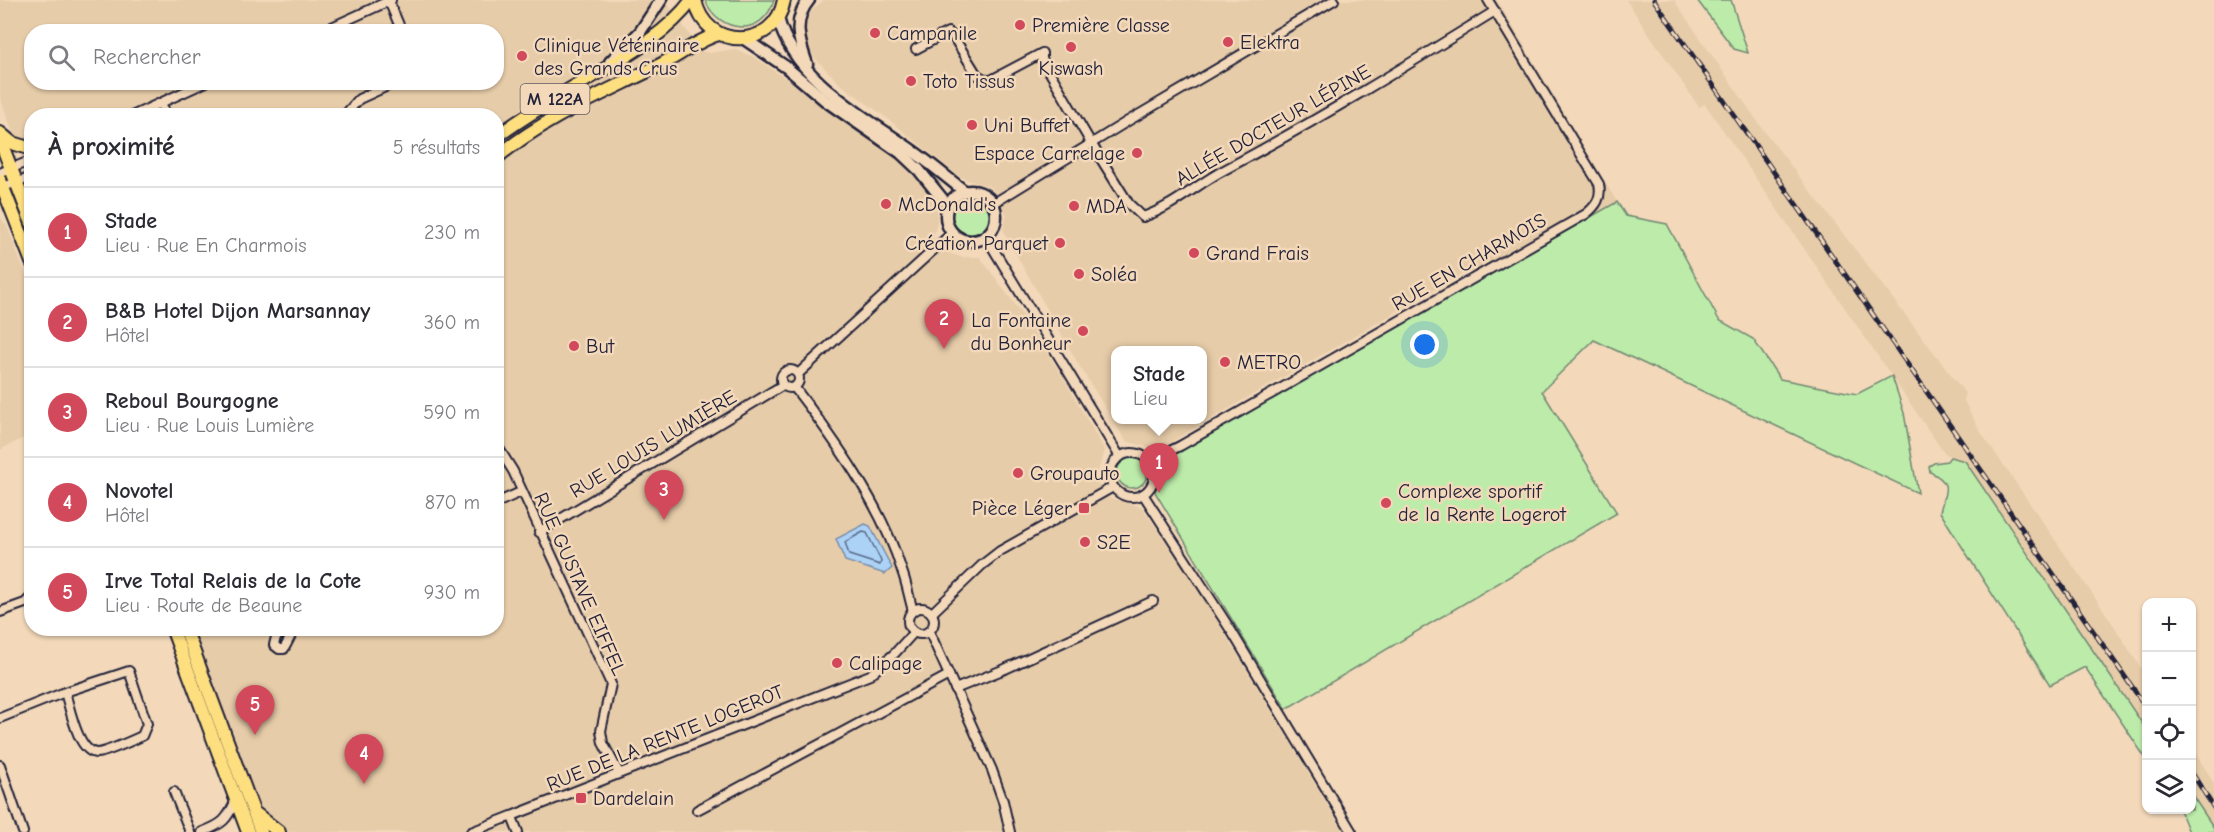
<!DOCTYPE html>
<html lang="fr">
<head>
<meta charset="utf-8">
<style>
	:root { --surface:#fff; --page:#f7f7f7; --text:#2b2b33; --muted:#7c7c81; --line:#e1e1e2; --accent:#d1495b }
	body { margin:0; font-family:"Comic Neue",sans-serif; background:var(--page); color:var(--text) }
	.controls { position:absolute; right:18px; bottom:18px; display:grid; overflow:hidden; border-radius:12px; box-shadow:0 2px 4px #0004 }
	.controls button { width:54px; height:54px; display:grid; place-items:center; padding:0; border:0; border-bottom:2px solid var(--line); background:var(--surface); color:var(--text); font:30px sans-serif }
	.you { position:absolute; left:1425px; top:345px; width:21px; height:21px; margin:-15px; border:4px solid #fff; border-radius:50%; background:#1a73e8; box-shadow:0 0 0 9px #1a73e833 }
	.badge { display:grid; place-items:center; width:39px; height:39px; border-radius:50%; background:var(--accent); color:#fff; font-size:20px; font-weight:700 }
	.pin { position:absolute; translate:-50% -50px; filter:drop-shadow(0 2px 3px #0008) }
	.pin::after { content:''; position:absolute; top:32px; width:21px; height:18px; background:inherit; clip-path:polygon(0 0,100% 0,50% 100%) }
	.popup { position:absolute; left:1111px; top:346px; width:96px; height:78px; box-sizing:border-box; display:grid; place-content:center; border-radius:12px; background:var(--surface); filter:drop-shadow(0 2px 4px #0005); font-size:20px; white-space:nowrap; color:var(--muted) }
	.popup b { font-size:22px; color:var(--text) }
	.popup::after { content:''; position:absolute; left:50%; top:100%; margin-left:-12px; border:12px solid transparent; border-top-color:var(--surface) }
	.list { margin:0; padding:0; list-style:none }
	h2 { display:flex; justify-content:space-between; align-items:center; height:78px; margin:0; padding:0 24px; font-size:26px }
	h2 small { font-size:20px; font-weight:400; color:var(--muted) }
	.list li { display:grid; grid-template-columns:39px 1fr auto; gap:18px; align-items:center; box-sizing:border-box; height:90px; padding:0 24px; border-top:2px solid var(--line) }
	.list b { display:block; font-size:22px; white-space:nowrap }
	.list p { margin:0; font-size:20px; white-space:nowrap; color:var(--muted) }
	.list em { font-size:20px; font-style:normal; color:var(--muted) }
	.icon { flex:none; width:33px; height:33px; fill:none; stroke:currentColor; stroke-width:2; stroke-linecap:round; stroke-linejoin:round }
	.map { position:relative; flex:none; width:2214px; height:832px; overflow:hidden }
	.search { position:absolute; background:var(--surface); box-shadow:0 2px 4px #0004; left:24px; top:24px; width:480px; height:66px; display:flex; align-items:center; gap:15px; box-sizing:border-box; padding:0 21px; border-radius:24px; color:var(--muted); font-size:22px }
	.panel { position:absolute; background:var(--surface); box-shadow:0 2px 4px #0004; left:24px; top:108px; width:480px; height:528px; border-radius:24px }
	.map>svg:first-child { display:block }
	.built { fill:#e7cca9; fill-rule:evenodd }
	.green { fill:#bdecaa; stroke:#708772; stroke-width:1.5 }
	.water { fill:#acd2f6; stroke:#758cab; stroke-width:1.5 }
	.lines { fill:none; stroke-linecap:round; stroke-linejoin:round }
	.shore { stroke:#596886; stroke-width:1.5 }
	.street-casing { stroke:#22223b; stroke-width:12 }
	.secondary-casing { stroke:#22223b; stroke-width:15 }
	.primary-casing { stroke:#22223b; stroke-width:16 }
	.street { stroke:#f3d9ba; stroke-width:8 }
	.secondary { stroke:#f3d9ba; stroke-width:10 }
	.primary { stroke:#fedf80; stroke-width:12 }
	.rail-casing { stroke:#22223b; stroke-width:5 }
	.rail { stroke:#f3d9ba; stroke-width:3; stroke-dasharray:9; stroke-linecap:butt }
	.poi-dot { fill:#d1495b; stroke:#f3d9ba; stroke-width:2 }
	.labels { text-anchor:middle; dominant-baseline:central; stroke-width:5; stroke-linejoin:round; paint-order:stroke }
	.shield { fill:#f3d9ba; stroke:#615961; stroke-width:1.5 }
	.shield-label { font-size:18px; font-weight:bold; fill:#22223b }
	.poi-label { font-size:20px; fill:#22223b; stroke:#f3d9ba; text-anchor:start }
	.street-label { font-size:20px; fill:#22223b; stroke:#f3d9ba }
</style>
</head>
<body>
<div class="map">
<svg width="2214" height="832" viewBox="0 0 2214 832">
	<rect width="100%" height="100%" fill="#f3d9ba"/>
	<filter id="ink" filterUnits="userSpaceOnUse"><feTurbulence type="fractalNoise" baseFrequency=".0167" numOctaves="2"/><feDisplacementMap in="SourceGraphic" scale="12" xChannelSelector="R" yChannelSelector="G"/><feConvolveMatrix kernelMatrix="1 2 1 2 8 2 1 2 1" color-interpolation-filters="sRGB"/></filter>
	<g filter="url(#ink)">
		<g class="built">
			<path d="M0,0H665L701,51L710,53L734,49L754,57L821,102L890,152L933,196L937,206V223L933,238L949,253L960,257H980L1022,314L1061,374L1105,451L1095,479L1106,497L1142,507L1192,579L1344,832H269L193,629L496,628V116H32L31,184L0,97ZM32,32H496V82H32Z"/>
			<path d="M824,0H1497L1617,202L1476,282L1469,270L1157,450L1126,441L1080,367L1005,235L1003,228L1007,215L991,187L967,180L956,174L888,119L839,83L810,53L804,25L809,12ZM1116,350H1202V420H1116Z"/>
			<polygon points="1626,0 1674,0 1762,128 1965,393 1964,401 1980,431 2109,618 2146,676 2146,729 1965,461 1950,457 1942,450 1705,104 1699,107"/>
			<polygon points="0,217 7,226 32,292 31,434 0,450"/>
			<polygon points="2192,748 2214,783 2214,828 2192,795"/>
		</g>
		<g class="green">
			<path d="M705,0H774C763,38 719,34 705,0Z"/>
			<polygon points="1697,0 1731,0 1748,53 1734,49"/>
			<circle cx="971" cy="216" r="19"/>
			<polygon points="1617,202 1626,216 1667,224 1719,320 1753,339 1780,379 1857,394 1892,376 1904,413 1918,493 1594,340 1542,391 1617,513 1286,709 1155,492 1166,458"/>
			<path d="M1950,457L1965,461L2146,729V759L2085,667L2050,685L1940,512C1944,493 1954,483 1930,472L1929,466L1934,463L1947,461Z"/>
			<circle cx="1132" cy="473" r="15"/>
			<polygon points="2192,795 2214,828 2214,832 2189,832 2180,810 2192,810"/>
		</g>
		<polygon class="water" points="865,524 870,526 892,568 885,574 845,561 836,539"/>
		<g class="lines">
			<polygon class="shore" points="863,532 867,533 881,561 880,565 849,555 845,542"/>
			<defs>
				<g id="street">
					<polyline points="389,1 402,32"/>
					<polyline points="321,32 391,0"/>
					<path d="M916,49L948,32L953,36L977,75L989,81L1042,53V59L1091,143L1129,204L1143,217C1173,207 1197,184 1226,169C1318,120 1406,66 1495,11"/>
					<polyline points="161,103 167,116"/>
					<polyline points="132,116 206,82"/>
					<polyline points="344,116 359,99 396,82"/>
					<polyline points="0,173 32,160"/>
					<polyline points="0,188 32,177"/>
					<polyline points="994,203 1128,121 1334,0"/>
					<polyline points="986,237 1120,457"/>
					<circle cx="790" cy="379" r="9"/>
					<polyline points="798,374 952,233"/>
					<path d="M794,387C835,440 882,506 902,571C907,584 909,598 913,611"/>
					<polyline points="496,444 513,471 611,684 601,731 603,743 619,773"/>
					<circle cx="1132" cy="475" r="22"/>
					<path d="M1149,461L1180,446L1586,214C1596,206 1602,198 1599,184L1488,0"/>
					<polyline points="1143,494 1232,632 1352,832"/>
					<polyline points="496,503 521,492"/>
					<polyline points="539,532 783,385"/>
					<circle cx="921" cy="621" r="13"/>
					<polyline points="0,612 25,603 32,596"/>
					<polyline points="932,613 982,565 1000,551 1113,487"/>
					<polyline points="286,628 276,637 274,645 279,649 284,649 295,628"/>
					<polyline points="929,631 992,770 1003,801 1010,832"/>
					<polyline points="955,689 1005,669 1153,601"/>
					<path d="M0,718L65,692L129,671L147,724L142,736C133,740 105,753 97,753C78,753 70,708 65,692"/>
					<polyline points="0,765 23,832"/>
					<polyline points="174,792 190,832"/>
					<polyline points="697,810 949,675"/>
					<polyline points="512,817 518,832"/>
					<path d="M202,832C223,824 227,820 236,800"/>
					<polyline points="471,832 870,675 895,653 914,632"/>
				</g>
				<g id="secondary">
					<path d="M778,18C794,82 872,120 921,157C936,168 950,180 964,191"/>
					<polyline points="743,38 786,67 826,101 901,153 919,170 948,206"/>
					<polyline points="610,62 640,32 661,0"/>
					<path d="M807,64C799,42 792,20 809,0"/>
					<circle cx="971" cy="216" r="25"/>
				</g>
				<g id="primary">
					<path d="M695,0C705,51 775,51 784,0"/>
					<polyline points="0,133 12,143 32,149"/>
					<path d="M496,137C529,113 563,93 598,73C632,53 668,32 692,0"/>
					<polyline points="0,140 32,223"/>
					<path d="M496,158C545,117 605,93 662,64C681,54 698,40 719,34"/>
					<polyline points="0,180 32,262"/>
					<polyline points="172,628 248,832"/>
					<polyline points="185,628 261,832"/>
					<polyline points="256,814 279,832"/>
				</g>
			</defs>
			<use href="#street" class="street-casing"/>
			<use href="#secondary" class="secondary-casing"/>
			<use href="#primary" class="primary-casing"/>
			<use href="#street" class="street"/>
			<use href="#secondary" class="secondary"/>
			<use href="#primary" class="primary"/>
			<defs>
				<g id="rail">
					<polyline points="1654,0 2146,707"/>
					<polyline points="2192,773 2214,808"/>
				</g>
			</defs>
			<use href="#rail" class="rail-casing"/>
			<use href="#rail" class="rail"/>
		</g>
	</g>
	<g class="poi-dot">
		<circle cx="1020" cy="25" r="6"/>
		<circle cx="875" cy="33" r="6"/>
		<circle cx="1228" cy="42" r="6"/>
		<circle cx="1071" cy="47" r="6"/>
		<circle cx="522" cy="56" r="6"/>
		<circle cx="911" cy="81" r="6"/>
		<circle cx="972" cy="125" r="6"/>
		<circle cx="1137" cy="153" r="6"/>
		<circle cx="886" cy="204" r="6"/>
		<circle cx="1074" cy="206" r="6"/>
		<circle cx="1060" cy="243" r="6"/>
		<circle cx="1194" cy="253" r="6"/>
		<circle cx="1079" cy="274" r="6"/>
		<circle cx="1083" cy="331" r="6"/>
		<circle cx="574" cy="346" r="6"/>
		<circle cx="1225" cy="362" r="6"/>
		<circle cx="1018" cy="473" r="6"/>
		<circle cx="1386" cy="503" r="6"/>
		<rect x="1078" y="502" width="12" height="12" rx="3"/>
		<circle cx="1085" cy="542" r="6"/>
		<circle cx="837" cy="663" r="6"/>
		<rect x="575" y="792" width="12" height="12" rx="3"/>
	</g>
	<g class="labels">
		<rect class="shield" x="520.5" y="84" width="69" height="30" rx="4.5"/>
		<g class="shield-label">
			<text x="555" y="99">M 122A</text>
		</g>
		<g class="poi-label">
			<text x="1032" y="25">Première Classe</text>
			<text x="887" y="33">Campanile</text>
			<text x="1240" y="42">Elektra</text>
			<text x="534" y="45">Clinique Vétérinaire<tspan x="534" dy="23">des Grands Crus</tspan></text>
			<text x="1071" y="68" text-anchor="middle">Kiswash</text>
			<text x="923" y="81">Toto Tissus</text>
			<text x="984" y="125">Uni Buffet</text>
			<text x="1125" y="153" text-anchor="end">Espace Carrelage</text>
			<text x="898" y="204">McDonald's</text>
			<text x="1086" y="206">MDA</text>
			<text x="1048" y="243" text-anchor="end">Création Parquet</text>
			<text x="1206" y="253">Grand Frais</text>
			<text x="1091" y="274">Soléa</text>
			<text x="1071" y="320" text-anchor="end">La Fontaine<tspan x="1071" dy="23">du Bonheur</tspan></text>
			<text x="586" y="346">But</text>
			<text x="1237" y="362">METRO</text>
			<text x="1030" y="473">Groupauto</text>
			<text x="1398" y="491">Complexe sportif<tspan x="1398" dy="23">de la Rente Logerot</tspan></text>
			<text x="1072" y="508" text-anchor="end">Pièce Léger</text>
			<text x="1097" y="542">S2E</text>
			<text x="849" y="663">Calipage</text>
			<text x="593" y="798">Dardelain</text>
		</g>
		<g class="street-label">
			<text transform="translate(1273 125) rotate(-30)">ALLÉE DOCTEUR LÉPINE</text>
			<text transform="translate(1469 262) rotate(-30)">RUE EN CHARMOIS</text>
			<text transform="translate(653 444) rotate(-31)">RUE LOUIS LUMIÈRE</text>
			<text transform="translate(580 584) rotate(66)">RUE GUSTAVE EIFFEL</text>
			<text transform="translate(665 738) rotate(-22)">RUE DE LA RENTE LOGEROT</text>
		</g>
	</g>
</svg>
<div class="controls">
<button>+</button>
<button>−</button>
<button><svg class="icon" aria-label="locate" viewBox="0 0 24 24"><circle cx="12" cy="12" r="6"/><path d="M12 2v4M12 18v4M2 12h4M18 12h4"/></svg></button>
<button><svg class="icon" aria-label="layers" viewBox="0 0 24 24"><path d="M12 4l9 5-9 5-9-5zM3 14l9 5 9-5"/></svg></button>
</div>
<div class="you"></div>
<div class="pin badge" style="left:1159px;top:493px">1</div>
<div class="popup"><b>Stade</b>Lieu</div>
<div class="pin badge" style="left:944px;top:349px">2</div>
<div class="pin badge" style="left:664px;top:520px">3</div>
<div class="pin badge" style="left:364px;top:784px">4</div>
<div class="pin badge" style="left:255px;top:735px">5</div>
<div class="search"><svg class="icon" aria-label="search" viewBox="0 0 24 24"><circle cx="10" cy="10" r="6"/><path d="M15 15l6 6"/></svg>Rechercher</div>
<section class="panel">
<h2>À proximité<small>5 résultats</small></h2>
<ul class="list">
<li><span class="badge">1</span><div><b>Stade</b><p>Lieu · Rue En Charmois</p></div><em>230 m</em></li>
<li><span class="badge">2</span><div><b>B&amp;B Hotel Dijon Marsannay</b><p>Hôtel</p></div><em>360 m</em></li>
<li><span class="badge">3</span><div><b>Reboul Bourgogne</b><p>Lieu · Rue Louis Lumière</p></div><em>590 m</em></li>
<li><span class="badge">4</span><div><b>Novotel</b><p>Hôtel</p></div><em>870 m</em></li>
<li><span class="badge">5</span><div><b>Irve Total Relais de la Cote</b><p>Lieu · Route de Beaune</p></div><em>930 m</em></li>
</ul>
</section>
</div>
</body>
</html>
